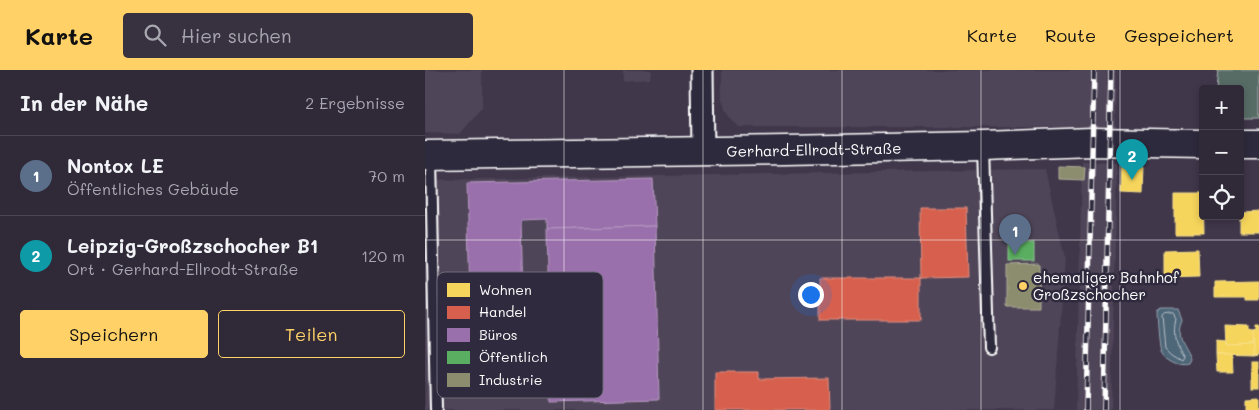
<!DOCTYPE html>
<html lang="de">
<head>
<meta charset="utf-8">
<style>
	:root { --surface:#302938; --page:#383140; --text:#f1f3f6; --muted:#a8a6ae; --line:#4b4553; --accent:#ffd166 }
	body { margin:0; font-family:Mali,sans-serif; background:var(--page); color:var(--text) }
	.controls { position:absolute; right:15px; top:15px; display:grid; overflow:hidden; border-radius:5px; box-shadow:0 2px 8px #0003 }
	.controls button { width:45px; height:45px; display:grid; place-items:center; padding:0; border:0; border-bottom:1px solid var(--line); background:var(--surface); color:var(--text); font:25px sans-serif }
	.you { position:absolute; left:385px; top:224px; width:18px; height:18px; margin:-12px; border:4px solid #fff; border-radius:50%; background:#1a73e8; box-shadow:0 0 0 8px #1a73e833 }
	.badge { display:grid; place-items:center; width:32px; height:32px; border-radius:50%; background:var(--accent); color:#fff; font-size:16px; font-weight:700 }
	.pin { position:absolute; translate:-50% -41px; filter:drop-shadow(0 1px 2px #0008) }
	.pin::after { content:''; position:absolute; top:26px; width:18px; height:15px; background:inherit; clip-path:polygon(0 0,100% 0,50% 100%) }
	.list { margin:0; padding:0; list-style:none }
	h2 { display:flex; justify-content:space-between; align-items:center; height:65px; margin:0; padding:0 20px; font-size:21px }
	h2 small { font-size:16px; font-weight:400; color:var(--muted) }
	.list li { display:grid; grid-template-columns:32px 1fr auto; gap:15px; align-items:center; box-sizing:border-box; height:80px; padding:0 20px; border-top:1px solid var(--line) }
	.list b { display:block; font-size:19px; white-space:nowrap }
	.list p { margin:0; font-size:16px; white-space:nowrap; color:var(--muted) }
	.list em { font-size:16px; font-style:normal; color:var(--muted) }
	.actions { display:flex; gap:10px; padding:15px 20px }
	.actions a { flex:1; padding:11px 0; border:1px solid var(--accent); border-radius:5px; text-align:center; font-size:18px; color:var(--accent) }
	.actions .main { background:var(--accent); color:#111 }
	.icon { flex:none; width:28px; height:28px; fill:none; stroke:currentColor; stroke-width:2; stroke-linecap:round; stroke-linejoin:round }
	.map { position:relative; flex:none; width:834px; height:340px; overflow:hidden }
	header { display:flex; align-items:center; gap:30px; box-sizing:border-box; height:70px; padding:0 25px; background:var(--accent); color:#111 }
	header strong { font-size:24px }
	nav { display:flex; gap:28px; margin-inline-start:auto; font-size:18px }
	.search { width:350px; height:45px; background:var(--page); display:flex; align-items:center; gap:12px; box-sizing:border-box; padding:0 18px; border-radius:5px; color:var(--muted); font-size:19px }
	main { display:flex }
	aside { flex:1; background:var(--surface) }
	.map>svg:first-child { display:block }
	.built { fill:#504458 }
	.green { fill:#586c66; stroke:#acb6b2 }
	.water { fill:#4e6678; stroke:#95a3ae }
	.homes { fill:#f6d55c; stroke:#f9e28d }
	.shops { fill:#d6604d; stroke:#e29082 }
	.offices { fill:#9970ab; stroke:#b89bc4 }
	.public { fill:#5aae61; stroke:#8cc690 }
	.industry { fill:#8c8c6e; stroke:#aeae9a }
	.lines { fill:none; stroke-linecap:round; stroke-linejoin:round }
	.shore { stroke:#b8c2c9; stroke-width:1 }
	.service-casing { stroke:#fff; stroke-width:14 }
	.minor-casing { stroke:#fff; stroke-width:25 }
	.secondary-casing { stroke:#fff; stroke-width:31 }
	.service { stroke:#2f2a3d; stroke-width:10 }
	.minor { stroke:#2f2a3d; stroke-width:21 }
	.secondary { stroke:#2f2a3d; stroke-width:28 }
	.rail-casing { stroke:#fff; stroke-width:5.5 }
	.rail { stroke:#2f2a3d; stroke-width:4; stroke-dasharray:11; stroke-linecap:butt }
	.grid { fill:none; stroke:#fff; stroke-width:1; stroke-opacity:0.55 }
	.poi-dot { fill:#ffd166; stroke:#2f2a3d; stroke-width:2 }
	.labels { text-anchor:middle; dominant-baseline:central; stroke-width:5; stroke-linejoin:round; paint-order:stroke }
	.street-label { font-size:15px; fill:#fff; stroke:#2f2a3d }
	.poi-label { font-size:15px; fill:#fff; stroke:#2f2a3d; text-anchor:start }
	.key { fill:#2f2a3d; stroke:#6d6a77; stroke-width:1 }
	.key-label { font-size:14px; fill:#fff }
</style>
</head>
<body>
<header>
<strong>Karte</strong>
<div class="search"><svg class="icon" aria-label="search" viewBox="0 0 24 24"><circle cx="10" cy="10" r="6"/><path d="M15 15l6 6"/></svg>Hier suchen</div>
<nav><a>Karte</a><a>Route</a><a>Gespeichert</a></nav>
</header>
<main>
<aside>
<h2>In der Nähe<small>2 Ergebnisse</small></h2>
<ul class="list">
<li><span class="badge" style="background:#5c6f8a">1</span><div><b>Nontox LE</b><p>Öffentliches Gebäude</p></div><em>70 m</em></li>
<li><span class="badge" style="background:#0f9aa8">2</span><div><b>Leipzig-Großzschocher B1</b><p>Ort · Gerhard-Ellrodt-Straße</p></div><em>120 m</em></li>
</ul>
<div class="actions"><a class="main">Speichern</a><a>Teilen</a></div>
</aside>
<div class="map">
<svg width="834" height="340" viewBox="0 0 834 340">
	<rect width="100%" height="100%" fill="#40374b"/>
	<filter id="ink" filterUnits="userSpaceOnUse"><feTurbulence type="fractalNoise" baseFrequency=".02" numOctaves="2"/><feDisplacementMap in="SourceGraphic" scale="10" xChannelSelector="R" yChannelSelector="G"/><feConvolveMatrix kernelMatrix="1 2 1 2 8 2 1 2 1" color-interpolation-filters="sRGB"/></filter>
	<g filter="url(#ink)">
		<g class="built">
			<polygon points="0,0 57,0 57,38 35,64 0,63"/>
			<polygon points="198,0 226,0 225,9 198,11"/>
			<polygon points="297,0 691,0 690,57 313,57 307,51 301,42 297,29"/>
			<polygon points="657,92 692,93 686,340 651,340"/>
			<polygon points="620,99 640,188 629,340 0,340 0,110"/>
		</g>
		<polygon class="green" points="793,0 834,0 834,48 815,48 815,19 791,19"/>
		<path class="water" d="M736,240H753L757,250C749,268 761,274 765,289L763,293C754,296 740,289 736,280C734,275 732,249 732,243Z"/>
		<g class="homes">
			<polygon points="697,91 712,92 711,95 719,96 718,124 696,123"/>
			<polygon points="750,123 778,123 779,163 750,163"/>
			<polygon points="834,141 834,162 814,162 814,146 815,146 815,142"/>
			<polygon points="773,179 774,207 740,208 740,180"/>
			<polygon points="834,211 834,230 822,230 822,227 790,227 790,212"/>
			<polygon points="800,256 824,257 824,262 828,263 829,275 801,276"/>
			<polygon points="831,257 834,257 834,285 829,286 828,263 831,262"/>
			<polygon points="791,271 801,272 801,276 829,275 829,286 791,285"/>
			<polygon points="791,285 807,285 808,302 792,302"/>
			<rect x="827" y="292" width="7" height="25"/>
			<polygon points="834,326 834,340 821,340 821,327"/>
		</g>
		<g class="shops">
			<polygon points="495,138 541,138 543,207 496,208"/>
			<rect x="395" y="208" width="101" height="42"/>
			<polygon points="290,302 334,302 334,309 404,308 405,340 290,340"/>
		</g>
		<g class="offices">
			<polygon points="228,109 230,156 122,159 122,149 96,150 99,265 46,267 42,113"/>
			<polygon points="230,156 234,329 126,332 122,159"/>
		</g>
		<rect class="public" x="584" y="173" width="25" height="18"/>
		<g class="industry">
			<polygon points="633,96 660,97 659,110 633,109"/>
			<polygon points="614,194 614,237 582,237 582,195"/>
		</g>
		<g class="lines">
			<path class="shore" d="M748,244L751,249C747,262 751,275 758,286L756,289L746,283L740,277L737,247L739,245Z"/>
			<defs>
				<g id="service">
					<polyline points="558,77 564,277"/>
					<polyline points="6,86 11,340"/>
				</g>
				<polyline id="minor" points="277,0 278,82"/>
				<g id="secondary">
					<polyline points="815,74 834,74"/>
					<path id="s1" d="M0,85L361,80L558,76L667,72L778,74"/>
				</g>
			</defs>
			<use href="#service" class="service-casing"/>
			<use href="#minor" class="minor-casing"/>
			<use href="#secondary" class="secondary-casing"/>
			<use href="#service" class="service"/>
			<use href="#minor" class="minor"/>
			<use href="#secondary" class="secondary"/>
			<defs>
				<g id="rail">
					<polyline points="661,340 669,0"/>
					<polyline points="679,340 686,0"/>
				</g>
			</defs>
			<use href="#rail" class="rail-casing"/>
			<use href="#rail" class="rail"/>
		</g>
	</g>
	<path class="grid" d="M139,0V340M278,0V340M417,0V340M556,0V340M695,0V340M0,170H834"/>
	<circle class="poi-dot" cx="598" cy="216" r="5"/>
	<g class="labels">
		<g class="street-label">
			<text stroke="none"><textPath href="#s1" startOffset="389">Gerhard-Ellrodt-Straße</textPath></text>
		</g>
		<g class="poi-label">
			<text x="608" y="207">ehemaliger Bahnhof<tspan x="608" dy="17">Großzschocher</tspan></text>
		</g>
	</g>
	<rect x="12" y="202" width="166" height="126" rx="8" class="key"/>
	<rect x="22" y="213" width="23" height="14" fill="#f6d55c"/>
	<rect x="22" y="236" width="23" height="13" fill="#d6604d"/>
	<rect x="22" y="258" width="23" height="14" fill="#9970ab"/>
	<rect x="22" y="281" width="23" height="13" fill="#5aae61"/>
	<rect x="22" y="303" width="23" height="14" fill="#8c8c6e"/>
	<g class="key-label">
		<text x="54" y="225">Wohnen</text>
		<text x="54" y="247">Handel</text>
		<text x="54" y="270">Büros</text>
		<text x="54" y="292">Öffentlich</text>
		<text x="54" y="315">Industrie</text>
	</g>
</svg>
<div class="controls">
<button>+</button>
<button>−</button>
<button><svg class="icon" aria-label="locate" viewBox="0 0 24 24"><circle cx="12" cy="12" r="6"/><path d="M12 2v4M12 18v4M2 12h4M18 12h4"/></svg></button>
</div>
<div class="you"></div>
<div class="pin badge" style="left:590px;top:185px;background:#5c6f8a">1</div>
<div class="pin badge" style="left:707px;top:110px;background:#0f9aa8">2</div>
</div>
</main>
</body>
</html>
